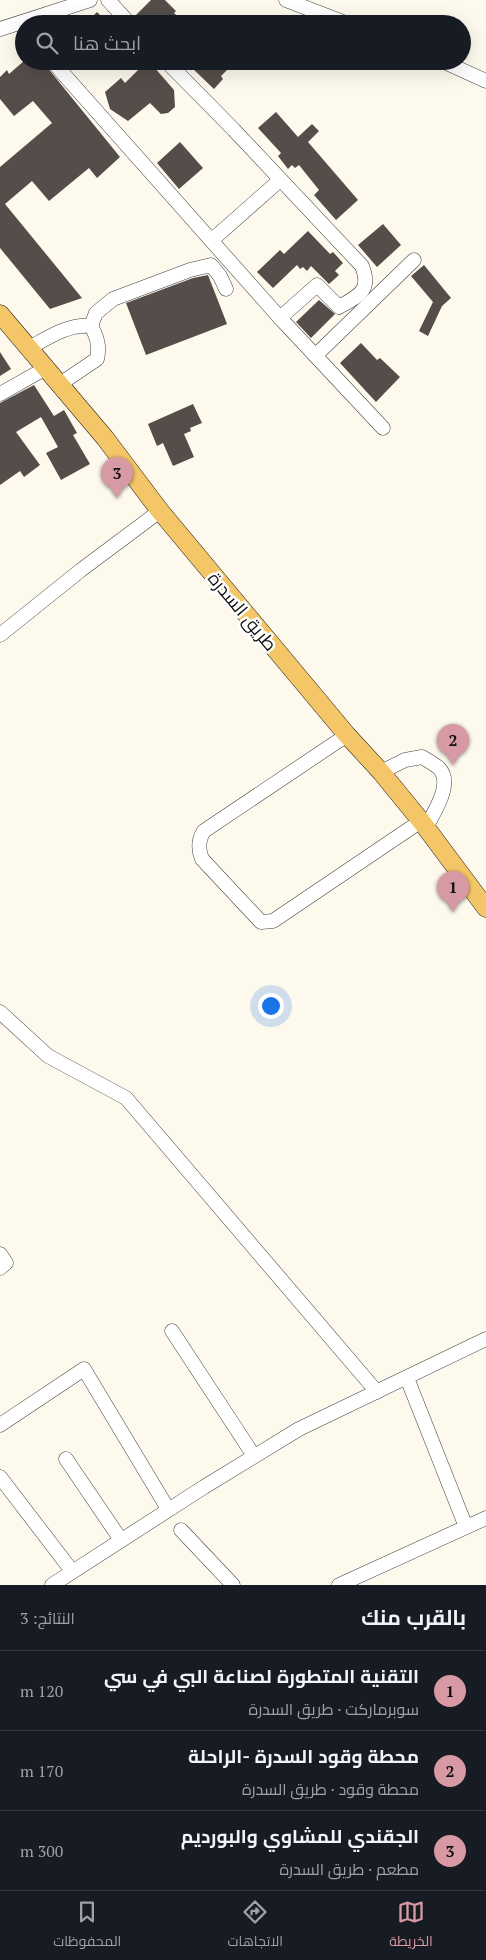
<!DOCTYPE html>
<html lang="ar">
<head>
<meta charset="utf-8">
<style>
	:root { --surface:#171b24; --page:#242831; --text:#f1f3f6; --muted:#9ea1a6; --line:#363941; --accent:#d799a3 }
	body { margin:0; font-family:"PT Serif",Cairo,serif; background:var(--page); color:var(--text); direction:rtl }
	.you { position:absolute; left:270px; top:1005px; width:18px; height:18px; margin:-12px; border:4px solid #fff; border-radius:50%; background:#1a73e8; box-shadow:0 0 0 8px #1a73e833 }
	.badge { display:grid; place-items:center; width:32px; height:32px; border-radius:50%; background:var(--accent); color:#111; font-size:16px; font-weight:700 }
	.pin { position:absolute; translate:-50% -41px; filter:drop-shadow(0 1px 2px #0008) }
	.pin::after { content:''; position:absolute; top:26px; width:18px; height:15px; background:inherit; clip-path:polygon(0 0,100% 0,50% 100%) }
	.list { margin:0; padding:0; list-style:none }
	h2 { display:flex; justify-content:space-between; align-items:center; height:65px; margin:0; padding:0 20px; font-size:21px }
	h2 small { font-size:16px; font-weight:400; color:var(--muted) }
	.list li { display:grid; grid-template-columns:32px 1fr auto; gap:15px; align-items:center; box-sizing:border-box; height:80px; padding:0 20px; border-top:1px solid var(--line) }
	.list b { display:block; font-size:19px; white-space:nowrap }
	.list p { margin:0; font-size:16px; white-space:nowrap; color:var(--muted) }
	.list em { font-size:16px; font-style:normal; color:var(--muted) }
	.icon { flex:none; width:28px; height:28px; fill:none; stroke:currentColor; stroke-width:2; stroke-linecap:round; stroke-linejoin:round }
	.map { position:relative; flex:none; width:486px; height:1585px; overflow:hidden; direction:ltr }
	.search { position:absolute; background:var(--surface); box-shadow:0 5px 20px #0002; left:15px; right:15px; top:15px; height:55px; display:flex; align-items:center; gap:12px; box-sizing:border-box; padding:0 18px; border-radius:28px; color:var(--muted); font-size:19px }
	.sheet { height:305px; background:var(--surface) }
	nav { display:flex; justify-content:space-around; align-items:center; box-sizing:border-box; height:70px; border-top:1px solid var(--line); background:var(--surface); font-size:14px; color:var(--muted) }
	nav a { display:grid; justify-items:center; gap:2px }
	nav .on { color:var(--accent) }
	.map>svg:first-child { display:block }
	.building { fill:#554d49 }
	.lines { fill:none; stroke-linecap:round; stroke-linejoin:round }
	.minor-casing { stroke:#404040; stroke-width:15 }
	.major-casing { stroke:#1e1e1e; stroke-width:19 }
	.minor { stroke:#fff; stroke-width:14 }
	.major { stroke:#f4c668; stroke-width:18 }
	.labels { text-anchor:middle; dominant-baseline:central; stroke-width:5; stroke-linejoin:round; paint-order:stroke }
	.street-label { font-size:18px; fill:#0d0d0d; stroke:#fff }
</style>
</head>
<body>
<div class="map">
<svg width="486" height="1585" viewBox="0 0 486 1585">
	<rect width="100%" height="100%" fill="#fef9ed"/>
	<g class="building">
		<polygon points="151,0 165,0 176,11 174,13 186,24 142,24 135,16"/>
		<polygon points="97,12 109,24 85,24"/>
		<polygon points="24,61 42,61 120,157 97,178 89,168 49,201 32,181 5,204 82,298 50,309 0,248 0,167 52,123 33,101 14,116 0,99 0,77 7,70 9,74"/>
		<polygon points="199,61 220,61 228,69 221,76 223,79 214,89 192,68"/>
		<polygon points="154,67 174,90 175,107 168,113 161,114 150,103 128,121 110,109 105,92 121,78 125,83 139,69"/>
		<polygon points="276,112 298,137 312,124 319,131 308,142 358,200 336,220 314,195 319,190 299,165 295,168 292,165 288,169 278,156 281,153 258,128"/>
		<polygon points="180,142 203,168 179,189 157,163"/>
		<polygon points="383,224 401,245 377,267 358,245"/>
		<polygon points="308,231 330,254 333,252 343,263 335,271 339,275 329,284 311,266 307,271 303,267 300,269 297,265 273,288 257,272 280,250 284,254"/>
		<polygon points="424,265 451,298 442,306 428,336 419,331 433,302 411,276"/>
		<polygon points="208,275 227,324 146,355 126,303 193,278"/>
		<polygon points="319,300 335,314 311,338 296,322"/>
		<polygon points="361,343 377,360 380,358 400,377 376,402 340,363"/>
		<polygon points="0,352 11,369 0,376"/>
		<polygon points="34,385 54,416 64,410 77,433 73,435 90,464 61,480 46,453 58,447 41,417 16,432 40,465 24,477 20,471 0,485 0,403"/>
		<polygon points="193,404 202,423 190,428 191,431 184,434 194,457 173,466 163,443 157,446 148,424"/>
	</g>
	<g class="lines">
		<defs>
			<g id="minor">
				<polyline points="108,0 130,24"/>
				<polyline points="286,0 348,24"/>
				<polyline points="0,29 90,0"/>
				<polyline points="52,61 280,318 383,428"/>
				<path d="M166,61L234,130L362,266C372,291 358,296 339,307L317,285L280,318"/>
				<polyline points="442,61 486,81"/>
				<polyline points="212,240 280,180"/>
				<polyline points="91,326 96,313 113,299 190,270 211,265 220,276 226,289"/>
				<path d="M29,348C49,337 68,324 91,326C97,337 100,346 97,359L60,384"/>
				<polyline points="316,355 414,260"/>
				<polyline points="0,394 46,368"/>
				<polyline points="0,635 81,570 160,511"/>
				<path d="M347,735L204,831C198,840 198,849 202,859L261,922L273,921L421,821"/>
				<path d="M381,772L405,760L422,757C427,760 434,764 439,768C454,784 433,813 426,828"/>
				<polyline points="0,1012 48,1056 126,1098 377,1392"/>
				<polyline points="0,1254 6,1263 0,1268"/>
				<polyline points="172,1331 254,1456"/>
				<polyline points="407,1378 466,1527"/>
				<polyline points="0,1425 84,1369 168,1509"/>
				<polyline points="66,1459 121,1540"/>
				<polyline points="0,1477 72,1571"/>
				<polyline points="181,1530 233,1585"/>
				<polyline points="52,1585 204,1487 299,1429 486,1339"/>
				<polyline points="339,1585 486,1518"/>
			</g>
			<polyline id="major" points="0,314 105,438 160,511 347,735 381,772 421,821 486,908"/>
		</defs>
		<use href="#minor" class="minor-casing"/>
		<use href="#major" class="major-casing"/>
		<use href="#minor" class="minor"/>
		<use href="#major" class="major"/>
	</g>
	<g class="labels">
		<g class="street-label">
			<text transform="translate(243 611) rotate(50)">طريق السدرة</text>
		</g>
	</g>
</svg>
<div class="you"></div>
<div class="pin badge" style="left:453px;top:912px">1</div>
<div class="pin badge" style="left:453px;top:765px">2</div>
<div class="pin badge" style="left:117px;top:498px">3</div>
<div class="search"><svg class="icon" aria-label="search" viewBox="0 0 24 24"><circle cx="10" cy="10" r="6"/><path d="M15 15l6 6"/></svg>ابحث هنا</div>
</div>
<section class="sheet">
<h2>بالقرب منك<small>النتائج: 3</small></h2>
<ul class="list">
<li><span class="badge">1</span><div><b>التقنية المتطورة لصناعة البي في سي</b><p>سوبرماركت · طريق السدرة</p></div><em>120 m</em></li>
<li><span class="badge">2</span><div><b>محطة وقود السدرة -الراحلة</b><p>محطة وقود · طريق السدرة</p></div><em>170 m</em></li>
<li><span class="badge">3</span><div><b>الجقندي للمشاوي والبورديم</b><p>مطعم · طريق السدرة</p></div><em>300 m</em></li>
</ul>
</section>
<nav>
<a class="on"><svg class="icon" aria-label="map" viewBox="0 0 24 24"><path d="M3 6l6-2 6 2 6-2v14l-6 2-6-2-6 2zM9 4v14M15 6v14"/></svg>الخريطة</a>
<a><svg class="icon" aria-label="directions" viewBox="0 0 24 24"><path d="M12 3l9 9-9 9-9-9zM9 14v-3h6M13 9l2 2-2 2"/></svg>الاتجاهات</a>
<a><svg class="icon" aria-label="saved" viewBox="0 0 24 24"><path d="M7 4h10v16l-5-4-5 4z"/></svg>المحفوظات</a>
</nav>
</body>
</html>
